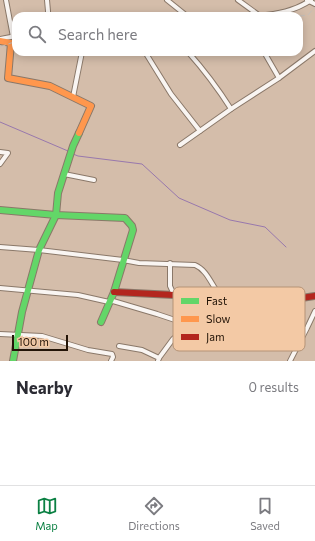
<!DOCTYPE html>
<html lang="en">
<head>
<meta charset="utf-8">
<style>
	:root { --surface:#fff; --page:#f2f2f3; --text:#2b2b33; --muted:#7c7c81; --line:#e1e1e2; --accent:#0b8043 }
	body { margin:0; font-family:Commissioner,sans-serif; background:var(--page); color:var(--text) }
	.scale { position:absolute; left:12px; bottom:10px; width:56px; box-sizing:border-box; padding-left:4px; border:2px solid #231407; border-top:0; font-size:11px; line-height:14px; white-space:nowrap; color:#231407; -webkit-text-stroke:3px #f3c9a5; paint-order:stroke }
	.list { margin:0; padding:0; list-style:none }
	h2 { display:flex; justify-content:space-between; align-items:center; height:52px; margin:0; padding:0 16px; font-size:17px }
	h2 small { font-size:13px; font-weight:400; color:var(--muted) }
	.icon { flex:none; width:22px; height:22px; fill:none; stroke:currentColor; stroke-width:2; stroke-linecap:round; stroke-linejoin:round }
	.map { position:relative; flex:none; width:315px; height:361px; overflow:hidden }
	.search { position:absolute; background:var(--surface); box-shadow:0 2px 10px #0003; left:12px; right:12px; top:12px; height:44px; display:flex; align-items:center; gap:10px; box-sizing:border-box; padding:0 14px; border-radius:12px; color:var(--muted); font-size:15px }
	.sheet { height:124px; background:var(--surface) }
	nav { display:flex; justify-content:space-around; align-items:center; box-sizing:border-box; height:56px; border-top:1px solid var(--line); background:var(--surface); font-size:11px; color:var(--muted) }
	nav a { display:grid; justify-items:center; gap:2px }
	nav .on { color:var(--accent) }
	.map>svg:first-child { display:block }
	.lines { fill:none; stroke-linecap:round; stroke-linejoin:round }
	.stream { stroke:#9878ad; stroke-width:1 }
	.street-casing { stroke:#8a7869; stroke-width:6 }
	.fast-casing { stroke:#8a7869; stroke-width:8 }
	.slow-casing { stroke:#8a7869; stroke-width:8 }
	.jam-casing { stroke:#8a7869; stroke-width:8 }
	.street { stroke:#f9f5f2; stroke-width:4 }
	.fast { stroke:#63d668; stroke-width:6 }
	.slow { stroke:#ff974d; stroke-width:6 }
	.jam { stroke:#b3261e; stroke-width:6 }
	.rail { stroke:#c4bdb8; stroke-width:1; stroke-dasharray:6 3; stroke-linecap:butt }
	.key { fill:#f3c9a5; stroke:#b59376; stroke-width:1 }
	.key-label { font-size:11px; fill:#231407 }
</style>
</head>
<body>
<div class="map">
<svg width="315" height="361" viewBox="0 0 315 361">
	<rect width="100%" height="100%" fill="#d4bdaa"/>
	<g class="lines">
		<g class="stream">
			<polyline points="0,122 68,151"/>
			<polyline points="73,154 78,156 142,164 179,198 230,220 265,227 286,247"/>
		</g>
		<defs>
			<g id="street">
				<polyline points="6,0 13,37"/>
				<polyline points="47,0 48,11 48,16"/>
				<polyline points="167,0 187,16"/>
				<polyline points="238,0 260,16"/>
				<polyline points="307,0 315,4"/>
				<path d="M258,16C277,14 295,11 311,0"/>
				<polyline points="0,39 16,36"/>
				<polyline points="145,52 171,94 200,131"/>
				<path d="M188,52C205,71 217,87 231,109"/>
				<polyline points="264,52 279,78"/>
				<polyline points="73,97 82,52"/>
				<polyline points="180,145 231,109 279,78 315,51"/>
				<polyline points="0,152 8,153 0,164"/>
				<polyline points="64,174 94,180"/>
				<path d="M0,247L39,250L123,260L139,263L195,265C207,270 211,284 219,294"/>
				<polyline points="0,288 78,295 109,302 113,301 157,314 184,323"/>
				<polyline points="182,312 193,294"/>
				<polyline points="0,334 42,336 88,350 112,354 113,357 111,361"/>
				<polyline points="119,346 142,350 159,358 158,361"/>
				<polyline points="159,358 173,339 181,332 184,323 182,312 170,286 170,263"/>
				<polyline points="290,361 307,328 315,311"/>
			</g>
			<g id="fast">
				<polyline points="0,210 56,215 125,218 132,226 133,230 114,292 101,322"/>
				<polyline points="13,361 22,312 39,250 56,215 58,193 73,146 79,133"/>
			</g>
			<polyline id="slow" points="0,41 11,43 8,78 50,86 91,106 79,133"/>
			<polyline id="jam" points="114,292 174,295 222,294 267,296 287,299 295,299 315,296"/>
		</defs>
		<use href="#street" class="street-casing"/>
		<use href="#fast" class="fast-casing"/>
		<use href="#slow" class="slow-casing"/>
		<use href="#jam" class="jam-casing"/>
		<use href="#street" class="street"/>
		<use href="#fast" class="fast"/>
		<use href="#slow" class="slow"/>
		<use href="#jam" class="jam"/>
		<g class="rail">
			<polyline points="299,16 308,15 315,7"/>
			<polyline points="0,47 11,43 16,42"/>
		</g>
	</g>
	<rect x="173" y="287" width="132" height="64" rx="6" class="key"/>
	<rect x="181" y="298" width="18" height="6" fill="#63d668"/>
	<rect x="181" y="316" width="18" height="6" fill="#ff974d"/>
	<rect x="181" y="334" width="18" height="6" fill="#b3261e"/>
	<g class="key-label">
		<text x="206" y="305">Fast</text>
		<text x="206" y="323">Slow</text>
		<text x="206" y="341">Jam</text>
	</g>
</svg>
<div class="scale">100 m</div>
<div class="search"><svg class="icon" aria-label="search" viewBox="0 0 24 24"><circle cx="10" cy="10" r="6"/><path d="M15 15l6 6"/></svg>Search here</div>
</div>
<section class="sheet">
<h2>Nearby<small>0 results</small></h2>
<ul class="list">
</ul>
</section>
<nav>
<a class="on"><svg class="icon" aria-label="map" viewBox="0 0 24 24"><path d="M3 6l6-2 6 2 6-2v14l-6 2-6-2-6 2zM9 4v14M15 6v14"/></svg>Map</a>
<a><svg class="icon" aria-label="directions" viewBox="0 0 24 24"><path d="M12 3l9 9-9 9-9-9zM9 14v-3h6M13 9l2 2-2 2"/></svg>Directions</a>
<a><svg class="icon" aria-label="saved" viewBox="0 0 24 24"><path d="M7 4h10v16l-5-4-5 4z"/></svg>Saved</a>
</nav>
</body>
</html>
